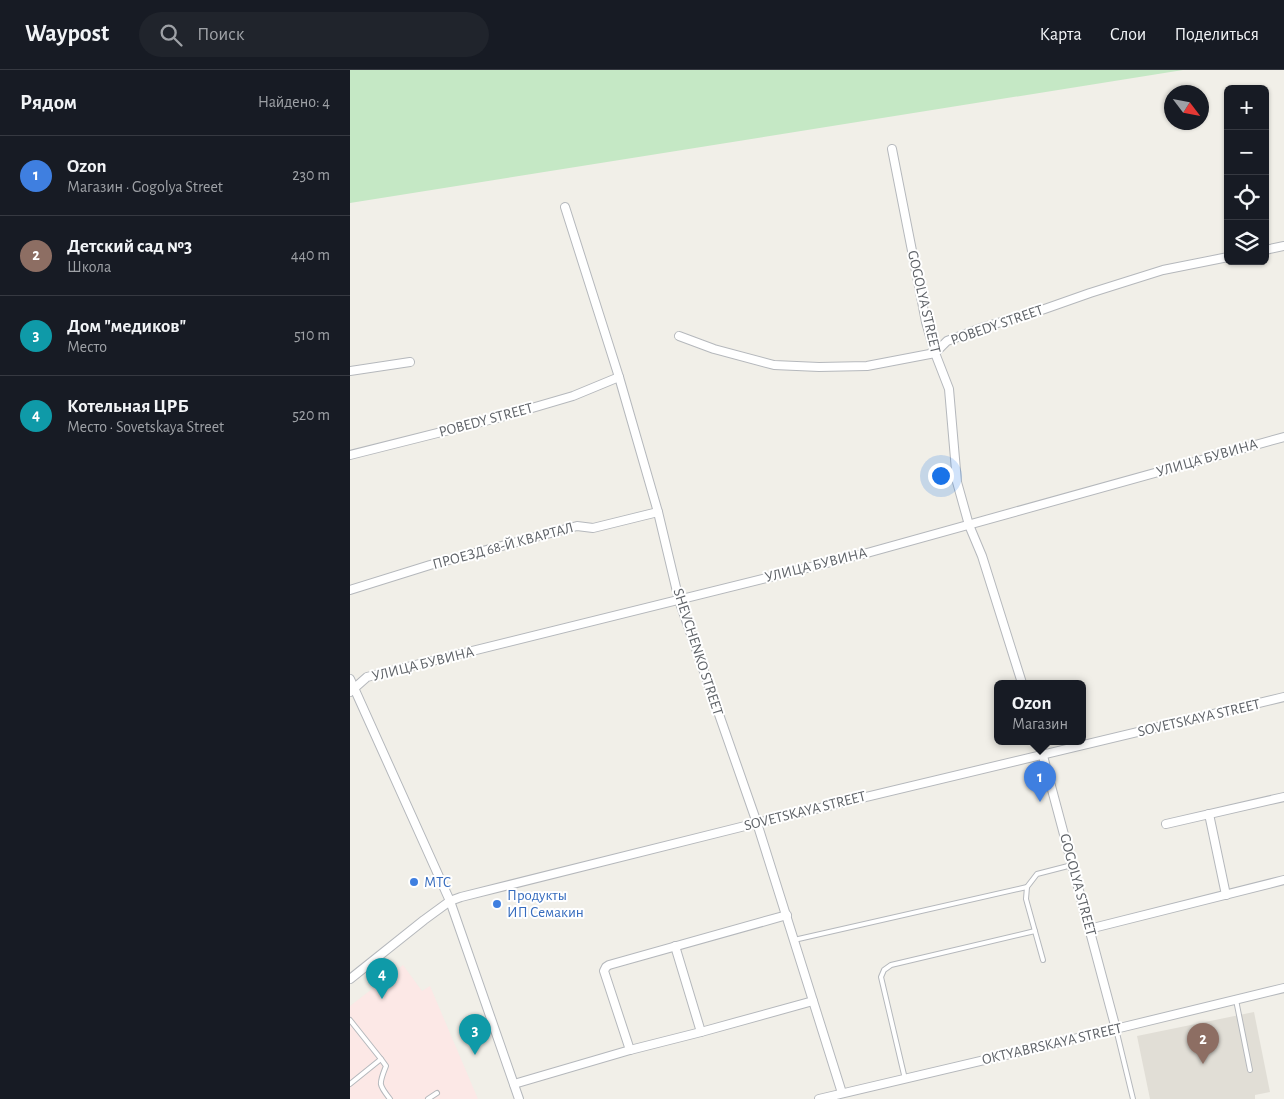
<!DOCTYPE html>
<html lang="ru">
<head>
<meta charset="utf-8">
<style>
	:root { --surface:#171b24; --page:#20242c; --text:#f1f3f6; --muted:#9ea1a6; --line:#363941; --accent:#ea4335 }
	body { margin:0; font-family:"Alegreya Sans",sans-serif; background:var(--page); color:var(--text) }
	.controls { position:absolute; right:15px; top:15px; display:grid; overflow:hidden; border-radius:8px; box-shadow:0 1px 4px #0004 }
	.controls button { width:45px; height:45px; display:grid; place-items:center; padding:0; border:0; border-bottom:1px solid var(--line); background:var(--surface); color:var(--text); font:25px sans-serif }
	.compass { position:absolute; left:814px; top:15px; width:45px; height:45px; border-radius:50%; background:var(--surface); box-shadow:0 1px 4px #0004; rotate:122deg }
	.you { position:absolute; left:590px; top:405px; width:18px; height:18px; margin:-12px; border:4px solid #fff; border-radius:50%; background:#1a73e8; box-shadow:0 0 0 8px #1a73e833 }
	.badge { display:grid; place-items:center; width:32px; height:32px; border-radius:50%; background:var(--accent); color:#fff; font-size:16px; font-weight:700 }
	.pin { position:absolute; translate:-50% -41px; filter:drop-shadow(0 1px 2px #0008) }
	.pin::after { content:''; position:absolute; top:26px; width:18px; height:15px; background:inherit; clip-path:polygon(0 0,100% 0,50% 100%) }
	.popup { position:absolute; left:644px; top:610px; width:92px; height:65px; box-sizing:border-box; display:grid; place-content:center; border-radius:8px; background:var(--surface); filter:drop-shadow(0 1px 4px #0005); font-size:16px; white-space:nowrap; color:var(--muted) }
	.popup b { font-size:19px; color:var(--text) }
	.popup::after { content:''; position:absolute; left:50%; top:100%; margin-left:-10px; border:10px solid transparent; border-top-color:var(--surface) }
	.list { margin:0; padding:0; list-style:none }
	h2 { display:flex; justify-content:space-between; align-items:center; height:65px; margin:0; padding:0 20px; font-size:21px }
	h2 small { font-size:16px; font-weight:400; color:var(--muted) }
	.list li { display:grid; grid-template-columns:32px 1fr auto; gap:15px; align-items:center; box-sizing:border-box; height:80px; padding:0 20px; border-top:1px solid var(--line) }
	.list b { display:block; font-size:19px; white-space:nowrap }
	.list p { margin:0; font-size:16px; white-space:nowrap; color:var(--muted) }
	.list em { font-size:16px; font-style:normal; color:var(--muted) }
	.icon { flex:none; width:28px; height:28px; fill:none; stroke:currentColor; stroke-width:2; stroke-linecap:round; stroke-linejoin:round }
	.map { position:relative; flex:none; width:934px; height:1029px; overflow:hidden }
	header { display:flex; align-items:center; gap:30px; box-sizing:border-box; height:70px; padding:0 25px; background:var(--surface); border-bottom:1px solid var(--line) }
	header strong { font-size:24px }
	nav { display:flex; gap:28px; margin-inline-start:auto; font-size:18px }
	.search { width:350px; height:45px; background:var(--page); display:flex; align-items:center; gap:12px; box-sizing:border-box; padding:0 18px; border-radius:28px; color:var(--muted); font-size:19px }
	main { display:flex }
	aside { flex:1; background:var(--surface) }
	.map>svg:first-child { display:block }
	.education { fill:#e1ded6 }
	.medical { fill:#fce8e6 }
	.green { fill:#c5e8c5 }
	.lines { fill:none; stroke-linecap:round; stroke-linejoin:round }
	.service-casing { stroke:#b5b8bc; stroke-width:6 }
	.minor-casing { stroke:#b5b8bc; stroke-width:10 }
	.service { stroke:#fff; stroke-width:4 }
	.minor { stroke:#fff; stroke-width:8 }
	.shop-dot { fill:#3f7fe0; stroke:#fff; stroke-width:2 }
	.labels { text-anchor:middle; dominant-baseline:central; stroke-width:4; stroke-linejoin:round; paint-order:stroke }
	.street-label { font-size:15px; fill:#5f6368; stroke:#fff }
	.shop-label { font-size:15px; fill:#366cbe; stroke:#fff; text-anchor:start }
</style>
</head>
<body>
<header>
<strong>Waypost</strong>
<div class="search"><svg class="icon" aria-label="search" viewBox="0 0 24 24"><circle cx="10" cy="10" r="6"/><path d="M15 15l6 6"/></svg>Поиск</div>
<nav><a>Карта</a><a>Слои</a><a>Поделиться</a></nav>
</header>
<main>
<aside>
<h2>Рядом<small>Найдено: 4</small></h2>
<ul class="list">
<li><span class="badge" style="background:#3f7fe0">1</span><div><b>Ozon</b><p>Магазин · Gogolya Street</p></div><em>230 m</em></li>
<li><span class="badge" style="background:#8d6e63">2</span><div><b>Детский сад №3</b><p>Школа</p></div><em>440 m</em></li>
<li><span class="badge" style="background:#0f9aa8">3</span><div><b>Дом &quot;медиков&quot;</b><p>Место</p></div><em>510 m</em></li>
<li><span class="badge" style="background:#0f9aa8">4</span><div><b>Котельная ЦРБ</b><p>Место · Sovetskaya Street</p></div><em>520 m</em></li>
</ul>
</aside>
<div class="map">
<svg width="934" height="1029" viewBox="0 0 934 1029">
	<rect width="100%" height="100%" fill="#f1efe8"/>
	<polygon class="education" points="904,942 920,1022 905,1025 905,1029 800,1029 787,966"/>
	<polygon class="medical" points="53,895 72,921 80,916 128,1029 0,1029 0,936"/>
	<polygon class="green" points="0,0 833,0 0,133"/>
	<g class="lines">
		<defs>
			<g id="service">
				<polyline points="444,870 677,817"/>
				<polyline points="693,890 676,829 677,817 687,804 722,795"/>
				<polyline points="886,930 900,1000"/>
				<polyline points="0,950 31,989 0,1014"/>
				<polyline points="766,959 783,1029"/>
				<path d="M31,989L36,996C29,1014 28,1014 40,1029"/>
				<polyline points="555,1009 531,907 534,900 541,895 685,861"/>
				<polyline points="78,1029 87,1023"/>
			</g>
			<g id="minor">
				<polyline points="542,79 576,252 585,283 599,319 607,412 619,455 632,486 672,613"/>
				<polyline points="215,137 269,307 308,442 329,530 407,753 492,1023"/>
				<polyline points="915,180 934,176"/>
				<polyline points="329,266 364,279 424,295 469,297 517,296 585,283 597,271 634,257 686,242 740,223 813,200 878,187"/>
				<polyline points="0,301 60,292"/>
				<polyline points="0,385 151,347 223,326 269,307"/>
				<polyline points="0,520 80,495 227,456 243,458 308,442"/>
				<polyline points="0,609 100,831 169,1029"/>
				<polyline points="0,622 17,607 517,483 934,367"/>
				<polyline points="689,671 766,959"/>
				<polyline points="859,744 876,825"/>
				<polyline points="816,754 934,727"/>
				<polyline points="739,859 934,810"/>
				<polyline points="325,876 351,962"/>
				<polyline points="0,909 74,850 100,831 111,827 407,753 934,627"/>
				<polyline points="280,980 254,901 256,897 259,895 437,845"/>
				<polyline points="164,1014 280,980 351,962 463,931"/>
				<polyline points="469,1029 753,962 934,918"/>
			</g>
		</defs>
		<use href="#service" class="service-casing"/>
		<use href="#minor" class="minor-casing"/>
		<use href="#service" class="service"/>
		<use href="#minor" class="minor"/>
	</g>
	<g class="shop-dot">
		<circle cx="64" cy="812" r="5"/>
		<circle cx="147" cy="834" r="5"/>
	</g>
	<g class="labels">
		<g class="street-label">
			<text transform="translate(574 232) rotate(77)">GOGOLYA STREET</text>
			<text transform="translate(647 255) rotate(-19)">POBEDY STREET</text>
			<text transform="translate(136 350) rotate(-15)">POBEDY STREET</text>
			<text transform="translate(857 388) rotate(-16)">УЛИЦА БУВИНА</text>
			<text transform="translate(153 476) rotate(-15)">ПРОЕЗД 68-Й КВАРТАЛ</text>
			<text transform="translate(466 495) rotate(-14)">УЛИЦА БУВИНА</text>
			<text transform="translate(348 582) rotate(72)">SHEVCHENKO STREET</text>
			<text transform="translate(73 594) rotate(-14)">УЛИЦА БУВИНА</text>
			<text transform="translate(849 648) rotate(-13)">SOVETSKAYA STREET</text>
			<text transform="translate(455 741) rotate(-14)">SOVETSKAYA STREET</text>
			<text transform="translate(728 815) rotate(75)">GOGOLYA STREET</text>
			<text transform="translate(702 974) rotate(-13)">OKTYABRSKAYA STREET</text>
		</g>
		<g class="shop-label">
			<text x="74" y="812">МТС</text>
			<text x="157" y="825">Продукты<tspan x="157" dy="17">ИП Семакин</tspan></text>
		</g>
	</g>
</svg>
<div class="controls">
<button>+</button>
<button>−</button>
<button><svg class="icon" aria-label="locate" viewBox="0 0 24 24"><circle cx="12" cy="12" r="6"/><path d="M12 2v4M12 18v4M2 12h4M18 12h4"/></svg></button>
<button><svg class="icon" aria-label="layers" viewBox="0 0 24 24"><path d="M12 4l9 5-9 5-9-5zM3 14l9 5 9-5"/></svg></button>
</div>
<svg class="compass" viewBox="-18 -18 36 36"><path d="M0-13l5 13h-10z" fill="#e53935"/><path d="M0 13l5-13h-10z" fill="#9ea1a6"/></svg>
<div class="you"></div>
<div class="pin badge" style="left:690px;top:732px;background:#3f7fe0">1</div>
<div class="popup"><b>Ozon</b>Магазин</div>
<div class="pin badge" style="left:853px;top:994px;background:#8d6e63">2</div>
<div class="pin badge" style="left:125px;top:985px;background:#0f9aa8">3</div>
<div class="pin badge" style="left:32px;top:929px;background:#0f9aa8">4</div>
</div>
</main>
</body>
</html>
